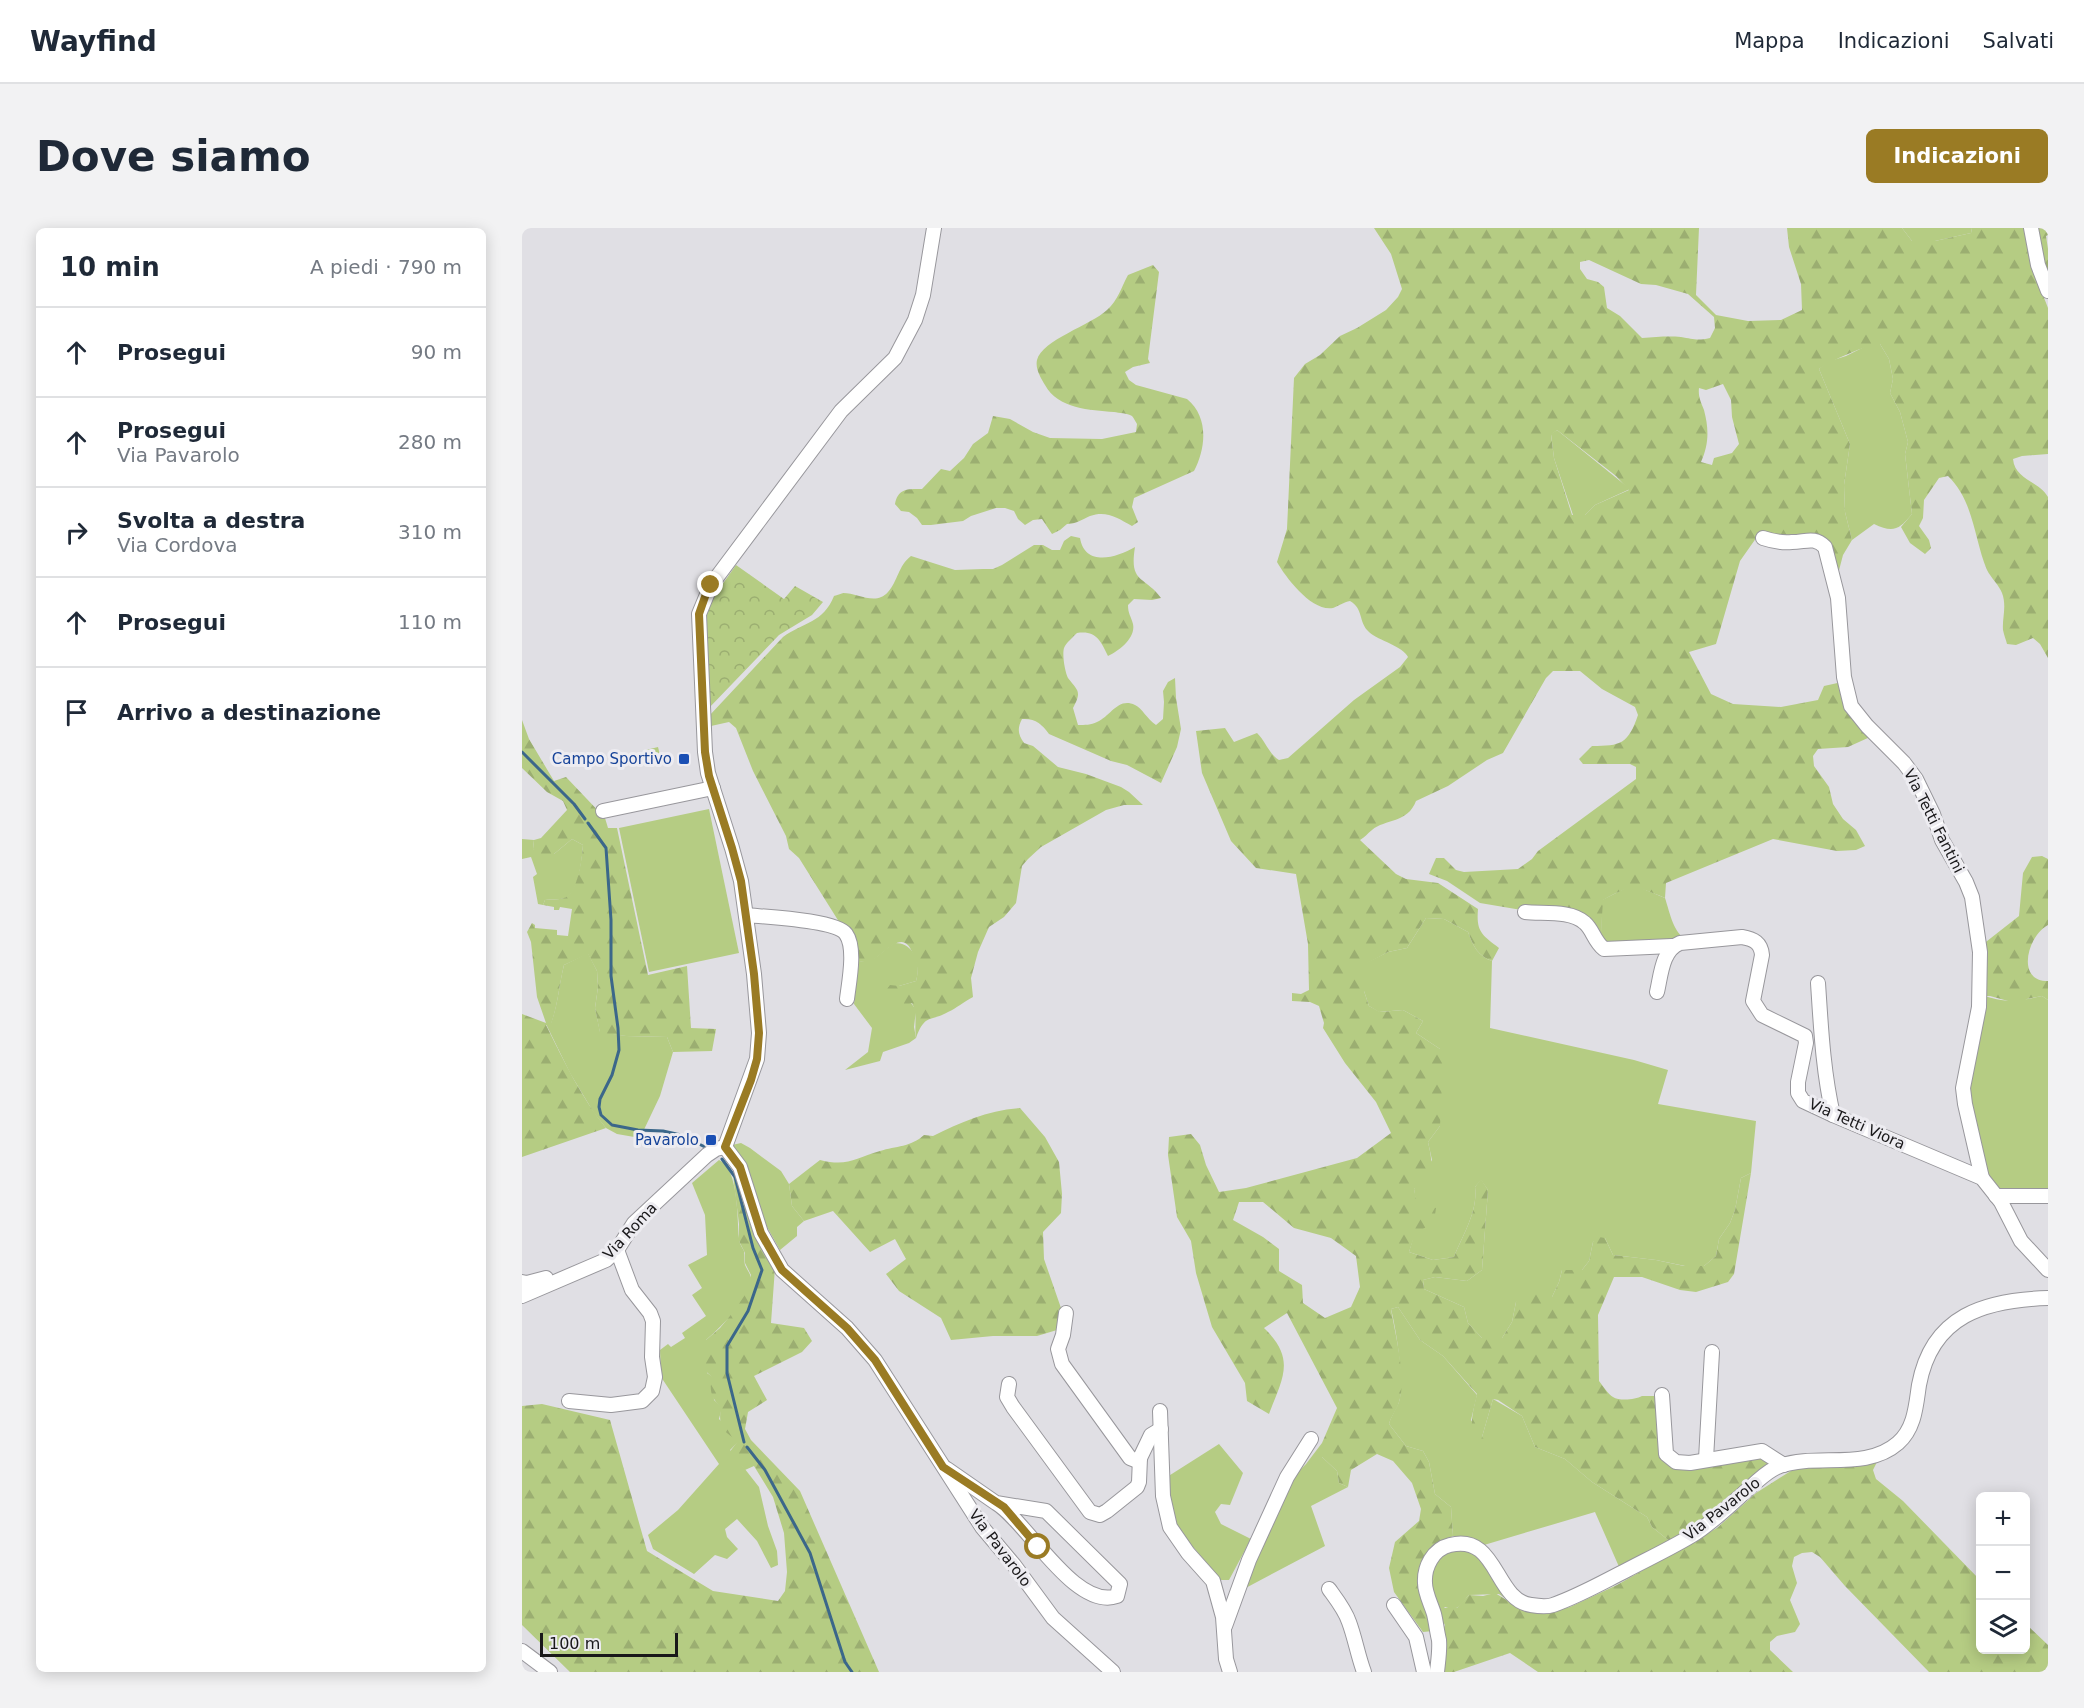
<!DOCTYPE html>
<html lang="it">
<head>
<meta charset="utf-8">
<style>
	:root { --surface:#fff; --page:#f2f2f3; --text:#1f2937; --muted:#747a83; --line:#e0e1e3; --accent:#9a7b24 }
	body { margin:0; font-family:"DejaVu Sans",sans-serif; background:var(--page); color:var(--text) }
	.controls { position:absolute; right:18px; bottom:18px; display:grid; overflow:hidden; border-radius:9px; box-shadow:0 3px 15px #0003 }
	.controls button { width:54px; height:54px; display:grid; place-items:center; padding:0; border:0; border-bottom:2px solid var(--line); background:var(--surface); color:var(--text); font:30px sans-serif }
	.scale { position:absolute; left:18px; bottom:15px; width:138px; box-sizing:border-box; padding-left:6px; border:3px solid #19181a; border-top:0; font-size:16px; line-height:21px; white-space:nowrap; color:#19181a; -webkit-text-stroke:4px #edecf1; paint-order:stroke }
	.stop { position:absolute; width:18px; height:18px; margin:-14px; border:4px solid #9a7b24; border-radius:50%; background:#fff }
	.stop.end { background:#9a7b24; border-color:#fff; box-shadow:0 2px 6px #0008 }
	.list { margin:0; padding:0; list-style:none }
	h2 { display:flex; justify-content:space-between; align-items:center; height:78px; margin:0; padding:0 24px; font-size:26px }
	h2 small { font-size:20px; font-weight:400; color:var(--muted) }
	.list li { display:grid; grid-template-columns:39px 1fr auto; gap:18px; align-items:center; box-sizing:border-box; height:90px; padding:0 24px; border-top:2px solid var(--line) }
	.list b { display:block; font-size:22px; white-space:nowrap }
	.list p { margin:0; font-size:20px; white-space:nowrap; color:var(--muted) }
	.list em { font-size:20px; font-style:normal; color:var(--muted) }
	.icon { flex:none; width:33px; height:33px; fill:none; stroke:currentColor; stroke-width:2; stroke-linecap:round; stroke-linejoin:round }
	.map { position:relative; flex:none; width:1526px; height:1444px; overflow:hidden; border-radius:9px }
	header { display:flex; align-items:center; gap:36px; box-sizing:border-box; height:84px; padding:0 30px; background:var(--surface); border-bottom:2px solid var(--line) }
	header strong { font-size:28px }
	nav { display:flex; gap:33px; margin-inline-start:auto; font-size:21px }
	.intro { display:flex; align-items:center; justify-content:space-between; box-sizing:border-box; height:144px; padding:0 36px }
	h1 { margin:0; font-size:42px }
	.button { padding:15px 27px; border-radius:9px; background:var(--accent); color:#fff; font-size:21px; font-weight:700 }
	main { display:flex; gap:36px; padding:0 36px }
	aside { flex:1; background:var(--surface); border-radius:9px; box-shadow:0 3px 15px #0003 }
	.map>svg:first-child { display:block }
	.grass { fill:#b5cc83 }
	.forest { fill:url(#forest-firs); fill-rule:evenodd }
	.park { fill:url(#park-crowns) }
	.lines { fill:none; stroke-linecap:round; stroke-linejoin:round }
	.stream { stroke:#3b678a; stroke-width:3 }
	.minor-casing { stroke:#98979c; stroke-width:16 }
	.minor { stroke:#fff; stroke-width:14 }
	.route { stroke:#9a7b24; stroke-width:8 }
	.transit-dot { fill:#1a4fb4; stroke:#edecf1; stroke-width:2 }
	.labels { text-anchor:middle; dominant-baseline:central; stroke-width:6; stroke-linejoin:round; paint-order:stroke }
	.transit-label { font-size:15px; fill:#164399; stroke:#edecf1; text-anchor:end }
	.street-label { font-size:15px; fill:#19181a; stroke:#edecf1 }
</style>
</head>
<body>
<header>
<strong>Wayfind</strong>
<nav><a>Mappa</a><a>Indicazioni</a><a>Salvati</a></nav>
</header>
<div class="intro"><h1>Dove siamo</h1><a class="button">Indicazioni</a></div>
<main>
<aside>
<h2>10 min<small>A piedi · 790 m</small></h2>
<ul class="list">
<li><svg class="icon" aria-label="ahead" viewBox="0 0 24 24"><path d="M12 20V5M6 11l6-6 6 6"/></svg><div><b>Prosegui</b></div><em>90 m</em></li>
<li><svg class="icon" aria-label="ahead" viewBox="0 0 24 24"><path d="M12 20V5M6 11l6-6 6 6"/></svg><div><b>Prosegui</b><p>Via Pavarolo</p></div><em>280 m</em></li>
<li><svg class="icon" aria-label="right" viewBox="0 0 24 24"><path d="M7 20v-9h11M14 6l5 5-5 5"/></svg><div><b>Svolta a destra</b><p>Via Cordova</p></div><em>310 m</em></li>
<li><svg class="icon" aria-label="ahead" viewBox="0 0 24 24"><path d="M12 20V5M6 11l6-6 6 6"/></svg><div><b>Prosegui</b></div><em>110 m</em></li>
<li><svg class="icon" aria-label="arrive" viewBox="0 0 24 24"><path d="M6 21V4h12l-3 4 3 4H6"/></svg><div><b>Arrivo a destinazione</b></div></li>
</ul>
</aside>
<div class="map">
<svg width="1526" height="1444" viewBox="0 0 1526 1444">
	<defs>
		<pattern id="forest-firs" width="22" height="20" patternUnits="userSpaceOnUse" patternTransform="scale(1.5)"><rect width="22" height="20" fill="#b5cc83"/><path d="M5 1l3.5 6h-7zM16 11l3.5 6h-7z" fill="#9bae71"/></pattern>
		<pattern id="park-crowns" width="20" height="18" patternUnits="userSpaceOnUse" patternTransform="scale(1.5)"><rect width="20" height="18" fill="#b5cc83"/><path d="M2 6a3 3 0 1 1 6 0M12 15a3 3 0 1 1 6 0" fill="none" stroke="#9bae71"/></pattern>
	</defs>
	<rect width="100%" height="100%" fill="#e0dfe4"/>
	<g class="grass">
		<polygon points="1380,0 1450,0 1449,5 1413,13 1390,13"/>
		<path d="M1350,115L1358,116L1367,131L1371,151L1368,165L1378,184L1386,214L1383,226L1390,286C1377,302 1371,305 1352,296L1330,312L1323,284L1322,257L1328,216L1297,141L1305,134L1324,128Z"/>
		<polygon points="1035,202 1108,261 1073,277 1063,287 1051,287 1032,230 1029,206"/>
		<polygon points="136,519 140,535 127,538 124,522"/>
		<polygon points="187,581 217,725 127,744 97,600"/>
		<path d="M0,611L12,612L11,621L32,626L50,611L61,617C60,629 57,666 43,670C37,672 29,671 23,672L21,677L16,676L11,649L15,646L9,629L0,631Z"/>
		<path d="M1104,660H1119L1143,670C1147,682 1151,703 1162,710L1150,716L1084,718L1074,707L1079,705L1080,672Z"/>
		<path d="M904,690L922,691L946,704C951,718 956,728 970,733L968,800L1112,832L1146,842L1136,876L1234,893L1229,945L1219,950L1213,982L1208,995L1197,1011L1194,1028L1182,1038H1163L1134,1032L1091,1027L1083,1010L1071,1014L1067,1033L1060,1042H1040L1037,1054L1030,1069L994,1074L990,1094L980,1110H960L946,1095L942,1079L902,1061L901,1052L913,1049L945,1053L960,1042L966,962L959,952L953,959C956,984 941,1006 932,1029L911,1032L887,1024C894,1003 896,983 892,961L910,932L906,914L918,898V821L894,805L901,793L881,782L857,784L847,778L842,763V736L866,724L885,720Z"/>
		<path d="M373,715C393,715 399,737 394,753L377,758L394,782L392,799L394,810L387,815L361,824L358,833L323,842L346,824L350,800L332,776L337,733C353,736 360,722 373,715Z"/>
		<path d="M66,725L75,743L76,759L73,780L78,804L104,808L145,809L151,824L138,868L118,910L95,906L84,900L72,885L48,845L24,796L29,795C36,777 37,757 42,737Z"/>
		<path d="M1458,768C1466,768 1471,771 1479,772C1492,774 1507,771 1520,768L1526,772V967H1475L1461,950L1444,876Z"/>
		<polygon points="219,915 228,920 259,943 267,956 270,978 282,993 275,999 275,1008 258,1022 245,999 232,969 225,940 210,917"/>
		<path d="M197,932C217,940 215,992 217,1010C217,1015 220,1019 222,1023C223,1028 222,1033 223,1037C226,1044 232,1050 229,1059C223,1075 197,1101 184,1112L185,1145L191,1149L192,1172L200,1179L197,1191L217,1213L208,1222L237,1259L246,1298L255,1323L256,1337L249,1340L235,1313L215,1291L203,1301L205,1309L216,1321L205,1331L193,1327L172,1346L131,1321L126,1307L156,1282L197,1236L139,1149L138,1122L146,1116L149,1119L163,1110L160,1105L184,1088L170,1067L180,1060L166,1037L185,1027L183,987L170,955Z"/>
		<path d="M876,1079L898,1112L921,1128L955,1167L949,1192L960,1209L971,1171L1000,1188L1013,1219L1043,1231L1070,1254L1125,1289L1130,1299L1150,1315L1098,1341L1073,1284L962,1317L948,1309L931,1308L929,1279L913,1266L907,1234L901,1223L884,1218L867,1196C869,1188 874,1182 877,1174C883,1155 874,1101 869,1081Z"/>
		<polygon points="800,1215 800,1229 815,1243 817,1255 826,1259 789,1278 803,1318 718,1363 763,1257 784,1236"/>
		<polygon points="697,1216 721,1245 708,1277 699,1276 693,1284 699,1296 729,1311 707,1352 699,1352 656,1301 648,1279 645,1249"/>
		<path d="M931,1319L956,1324L996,1379L977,1366L947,1367C938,1377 937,1384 923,1379L918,1385L923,1393L921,1401L905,1356L912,1332Z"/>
	</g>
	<g class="forest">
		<path d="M852,0H1177L1174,67L1194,87L1226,93L1259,92L1280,82L1279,56L1267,19L1265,0H1380L1390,13H1413L1449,5L1450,0H1502L1510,39L1526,80V226L1500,228L1491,231C1493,252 1517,253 1526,269V430L1518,416L1511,410L1494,417L1485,416C1484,412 1482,407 1481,402C1480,390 1485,378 1480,365C1477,357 1469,350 1465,342C1452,311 1452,273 1426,248L1417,250L1402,272L1401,290L1397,298L1407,312L1409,320L1403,326L1388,315L1379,299L1390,286L1383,226L1386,214L1378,184L1368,165L1371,151L1367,131L1358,116C1348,115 1306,134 1297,141L1328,216L1322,257L1323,284L1330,312L1321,327L1315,350L1307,317L1237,306L1218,333L1194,416L1167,424L1189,466L1211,476L1259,479L1296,472L1302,458L1320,454L1348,509L1326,519L1296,521L1291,528L1292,538L1307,559L1311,576L1321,591L1334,602L1343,618L1334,622L1315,623L1251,611L1144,655L1143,670C1111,657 1111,656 1081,672L1079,705L1074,707L1066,693L958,675L925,653L907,646L914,630H922L934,642L942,644L996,641L1010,631L1016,623L1114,551V539L1108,536H1061L1057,531L1070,518C1099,518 1106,516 1116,487L1113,479L1080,461L1058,443H1031L1024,450L981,525L965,532L926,558L894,573C886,595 863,591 850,602C845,606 843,609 838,612L874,646L884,651L916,655L956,681C954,704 960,707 977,720L970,733C956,728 951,718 946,704L922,691L904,690L885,720L866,724L842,737V763L847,778L858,784L881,782L901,793L894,805L918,821L930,841L920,858L918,898L906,914C912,940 911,943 892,961L895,975L914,980L912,994L893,1006L887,1024L911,1032L932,1029C941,1006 956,984 953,959L959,951L966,962L960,1042L945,1053L913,1049L901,1052L902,1061L942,1079L946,1095L960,1110H980L990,1094L994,1074L1001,1067L1018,1064L1030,1069L1037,1054L1040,1042H1060L1067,1033L1071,1014L1077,1009L1083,1010L1091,1027L1134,1032L1162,1038H1182L1194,1028L1197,1011L1208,995L1213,982L1219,950L1229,945L1212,1046L1206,1054L1174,1064L1158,1062L1120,1049H1092L1076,1087L1077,1153C1081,1158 1086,1166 1091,1169C1097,1173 1113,1172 1120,1168H1138L1147,1233L1240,1225L1254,1235L1171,1303L1150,1315L1130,1299L1125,1289L1070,1254L1043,1231L1013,1219L1000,1188L976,1172L971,1171L960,1209L968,1218L956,1220C946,1202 950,1186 955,1166L921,1128L898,1112L876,1079L869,1081C873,1105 885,1151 877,1174C875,1182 869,1188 867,1196L884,1218L901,1223L907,1234L913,1266L929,1279L931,1308L923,1312L901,1338L911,1403L901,1404L872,1364L867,1340L873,1314L897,1293L899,1281L890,1255L871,1233L855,1226L829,1242L826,1259L817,1255L815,1243L800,1229V1215L815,1180L765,1085L742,1100C774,1131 761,1149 747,1186L725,1173L723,1155L690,1099L674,1045L669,1013L655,989L646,927L647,909L669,906L678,917L684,937L697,964L724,960L835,930L869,905L854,874L823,835L801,800L802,795L797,778L788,774L770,773V765L779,766L787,762L786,716L774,646L734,640L709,613L680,545L674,503L703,500L712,514L735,505C744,514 747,526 757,532L766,530L832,472L878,439L886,429C881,418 857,413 847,404C836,394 842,381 828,373C822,374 816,378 811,380C790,384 764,350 755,334L765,301L772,150L783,136L798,127L818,108L835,100L864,82L876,69L880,61L869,26ZM1067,32L1119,56L1134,57L1166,66L1192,89L1193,100L1188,110C1175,113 1171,111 1159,109C1146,108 1134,109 1120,110L1098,88L1085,80L1082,59L1076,54L1065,51L1058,41V34ZM1201,156L1209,172L1210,189L1217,216L1210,225L1192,230L1190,237L1179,234C1187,216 1187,201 1182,182C1179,174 1176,169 1177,160L1184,162ZM1035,202L1094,248L1107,262L1073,277L1063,287H1050L1032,230L1029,207ZM717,974H741L772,1000L809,1010L834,1028L838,1059L829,1079L803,1090L781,1075L780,1057L757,1043V1021L741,1009L711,992Z"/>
		<polygon points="1512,0 1526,0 1526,7 1524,8 1526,21 1526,60"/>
		<path d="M631,37L637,44L626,131L628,135L611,139L603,144L607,152L614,157L665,171C687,189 684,220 672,243L612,270L610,279L616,294L610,298C596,290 584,282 568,288C559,292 554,296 545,296L538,302L530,306L520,291L511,292L503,297L496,291L492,283L483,280H474L449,288L441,293L409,297H400L395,290L387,284L379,283L373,276C376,260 386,261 400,261L419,241L428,243L442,230L451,216L466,205L471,188L488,191L511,204L528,210L580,211L614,204L615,196C613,193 612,190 610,188C605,185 597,185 592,184C568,182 536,181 523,157C519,150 513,141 515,132C520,112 569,97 585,82C596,72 599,60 606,47Z"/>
		<path d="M549,308L558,310C563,339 594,330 613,319C607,356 622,347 639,370L630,372L612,371L606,377C606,386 609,388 611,396C614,410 597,423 586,428C579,413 574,402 555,405C551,409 544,415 542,420C540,427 543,444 546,450C556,463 560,463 551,480L556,497C563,497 569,497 575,494C589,488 596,469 613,477C620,480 625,491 634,497L641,491L642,474L641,463L646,454L653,450L654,470L659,501L655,519L639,555L605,537L589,533L527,506C520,496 513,490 500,491C495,501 496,506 502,515L511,518L536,539L564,546L599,559L607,564L621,577H602L584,582L519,619L506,631L500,638L494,675L482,689L467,699L456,724L449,750L451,769C441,774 435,780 426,784C409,794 403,785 394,810C392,798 396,786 390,775L373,781L365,780C360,770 361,765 368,757L377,758L394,753C397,742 395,736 391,726C380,696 360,731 346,734C344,735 339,733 337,733L334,715L319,697L277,630L267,621L264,608L231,543L214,500L207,494L189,498L187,488L261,409C282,394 301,395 312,368C313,368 321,365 321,365C336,365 354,378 366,364C376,353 376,338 389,328L433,342L461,341H471L480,337L512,317H521L530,322H538L542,313Z"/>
		<path d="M0,492L7,511L32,553L44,549L83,590L86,600H95L126,747L165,738L169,800L194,801L190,823L151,824L145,809L104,808L78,805L73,780L76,759L75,743L66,726L42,737C37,757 36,777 29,796L24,797C42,833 59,869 84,900L0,929V786L24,795L15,769L9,714L5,704L10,695L13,697V700L35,702V707L46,708L50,681L38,679L37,682H32V679L21,677L23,672C29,671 37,672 42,670C56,666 60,629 61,617L50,611L32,626L24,630L11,621L12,612L19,610L45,582L41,573L25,564L0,540Z"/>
		<path d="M1520,628L1526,631V697C1506,707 1493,753 1526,753V772L1520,768L1505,771L1497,776L1468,768H1458L1460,717L1497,688L1501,645L1510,629Z"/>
		<path d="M498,880L523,909L537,934L540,966L539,985L521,1004L522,1031L539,1080L535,1102L515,1108H471L429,1112L419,1090L377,1063L364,1046L384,1031L373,1011L348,1024L311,983L282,993L270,978L267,956L298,932C326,939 333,930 358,923C374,918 389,919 402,907L411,908C439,894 466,882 498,880Z"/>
		<path d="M211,947L214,948L219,959L228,996L253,1040L249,1095L282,1100L290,1113L280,1124L232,1148L245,1172L226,1184L223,1201L229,1212L278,1263L357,1444H48L0,1397V1178L20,1176L88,1192L125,1323L191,1363L256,1373L263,1363L265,1344L262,1305L251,1269L232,1238L223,1242L219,1237L203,1230L216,1213C200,1202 196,1199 199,1179C189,1170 187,1162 190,1149L178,1138L175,1126L184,1112L198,1100L212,1083L229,1058V1047L223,1035V1025L217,1013V996Z"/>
		<polygon points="1350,1232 1355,1234 1351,1242 1354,1251 1381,1273 1458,1352 1458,1422 1504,1422 1504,1396 1526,1417 1526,1444 1407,1444 1323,1358 1298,1329 1290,1324 1280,1325 1272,1329 1270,1338 1275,1355 1268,1372 1278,1396 1273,1404 1255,1408 1248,1414 1248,1422 1271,1444 1016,1444 988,1425 932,1444 920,1444 921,1401 923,1397 917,1385 918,1380 935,1380 947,1367 961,1368 973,1365 996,1379 1013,1384 1028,1384 1048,1379 1095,1357 1195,1300 1234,1265 1272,1241"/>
	</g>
	<polygon class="park" points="214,337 262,371 273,358 301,374 290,387 257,407 186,481 182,397 188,374"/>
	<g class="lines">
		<g class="stream">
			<polyline points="0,524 52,576 63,591"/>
			<polyline points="66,595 84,620 89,692 89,748 96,800 97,822 90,847 78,871 77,879 79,887 90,897 116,902 141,903 159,907 185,920"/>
			<polyline points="200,931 213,949 231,1020 240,1042 226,1083 205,1118 205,1145 222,1214"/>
			<polyline points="225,1219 243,1242 288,1325 323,1434 330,1444"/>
		</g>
		<defs>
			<g id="minor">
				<polyline points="1509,0 1516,37 1526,63"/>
				<path d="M1241,310C1250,313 1260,315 1270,314C1284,314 1292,308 1303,319L1316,370L1322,449L1329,478L1345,498L1382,535L1394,551L1411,586L1420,612L1444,654L1450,669L1458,724L1457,779L1441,860L1443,876L1460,950"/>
				<polyline points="81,583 191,560"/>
				<path d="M1003,684C1021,686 1049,682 1063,695C1071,702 1072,713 1082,721L1150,718"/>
				<path d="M224,687C243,689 314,692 324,706C334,720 327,754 325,771"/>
				<path d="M1296,755C1299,800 1301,843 1311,887"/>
				<path d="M1135,764C1139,747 1140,722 1158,715L1220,709C1232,711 1239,715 1240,727L1231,773L1240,787L1283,808L1284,815L1276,854V865L1281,873L1311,887L1460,950L1479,974L1499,1013L1526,1042"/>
				<polyline points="203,919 235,831 237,805 232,746 219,653 210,620 186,545 183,524 177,386 189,357 319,183 373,130 393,92 401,67 412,0"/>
				<polyline points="203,919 218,939 239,1005 260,1042 325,1100 353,1132 460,1299 492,1337 531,1390 591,1444"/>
				<polyline points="1474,968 1526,968"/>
				<polyline points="0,1054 5,1055 24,1050"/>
				<polyline points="0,1068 84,1032 95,1022 112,995 185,927 194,921 203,919"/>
				<polyline points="544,1085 541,1107 536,1121 540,1136 608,1230 613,1232 618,1230 629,1207 639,1201"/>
				<polyline points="487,1156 485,1169 491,1179 568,1284 578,1287 585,1283 615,1259 617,1254 618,1230"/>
				<polyline points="1140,1167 1144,1226 1154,1234 1168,1235 1240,1223 1262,1237"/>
				<polyline points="47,1173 89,1177 120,1173 130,1163 133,1149 130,1129 131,1093 128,1085 110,1062 95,1022"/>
				<polyline points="638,1183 641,1268 648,1299 666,1325 691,1353 701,1389 704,1431 708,1444"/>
				<polyline points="1184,1231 1190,1124"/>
				<path d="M425,1241L474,1275L524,1283L598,1356L595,1368C553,1383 504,1292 474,1275"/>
				<path d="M807,1361C815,1372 823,1382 827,1394C833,1410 836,1428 842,1444"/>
				<polyline points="872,1377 894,1409 902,1444"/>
				<polyline points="703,1398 727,1332 765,1249 789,1211"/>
				<polyline points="0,1423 28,1444"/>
				<path d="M915,1444C916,1434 918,1422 917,1412C915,1404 914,1394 912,1386C909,1376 903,1365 903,1355C902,1339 911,1321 928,1317C976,1305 972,1372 1009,1377C1015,1378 1025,1379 1031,1377C1057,1368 1081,1354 1105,1342C1126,1331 1149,1320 1169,1308C1190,1296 1213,1272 1232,1256C1239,1250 1248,1241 1258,1238C1295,1225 1344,1243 1376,1215C1393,1200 1394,1177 1397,1157C1410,1087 1463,1072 1526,1070"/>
			</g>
		</defs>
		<use href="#minor" class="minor-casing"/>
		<use href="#minor" class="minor"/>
	</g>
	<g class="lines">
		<polyline class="route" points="189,357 185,363 177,386 183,524 187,548 210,620 219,653 232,746 237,805 235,831 229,852 203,919 218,939 239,1005 260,1042 325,1100 353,1132 421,1239 482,1279 516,1319"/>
	</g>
	<g class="transit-dot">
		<rect x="156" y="525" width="12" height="12" rx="3"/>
		<rect x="183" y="906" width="12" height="12" rx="3"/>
	</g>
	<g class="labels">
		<g class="transit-label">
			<text x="150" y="531">Campo Sportivo</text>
			<text x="177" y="912">Pavarolo</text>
		</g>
		<g class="street-label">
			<text transform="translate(1412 593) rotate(63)">Via Tetti Fantini</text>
			<text transform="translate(1335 896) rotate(24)">Via Tetti Viora</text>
			<text transform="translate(108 1003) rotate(-47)">Via Roma</text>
			<text transform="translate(1200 1281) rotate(-38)">Via Pavarolo</text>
			<text transform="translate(478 1320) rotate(53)">Via Pavarolo</text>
		</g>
	</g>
</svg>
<div class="controls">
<button>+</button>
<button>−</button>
<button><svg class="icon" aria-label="layers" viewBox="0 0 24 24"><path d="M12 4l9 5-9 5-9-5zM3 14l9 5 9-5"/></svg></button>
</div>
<div class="scale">100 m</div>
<div class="stop" style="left:516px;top:1319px"></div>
<div class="stop end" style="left:189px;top:357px"></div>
</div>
</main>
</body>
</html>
